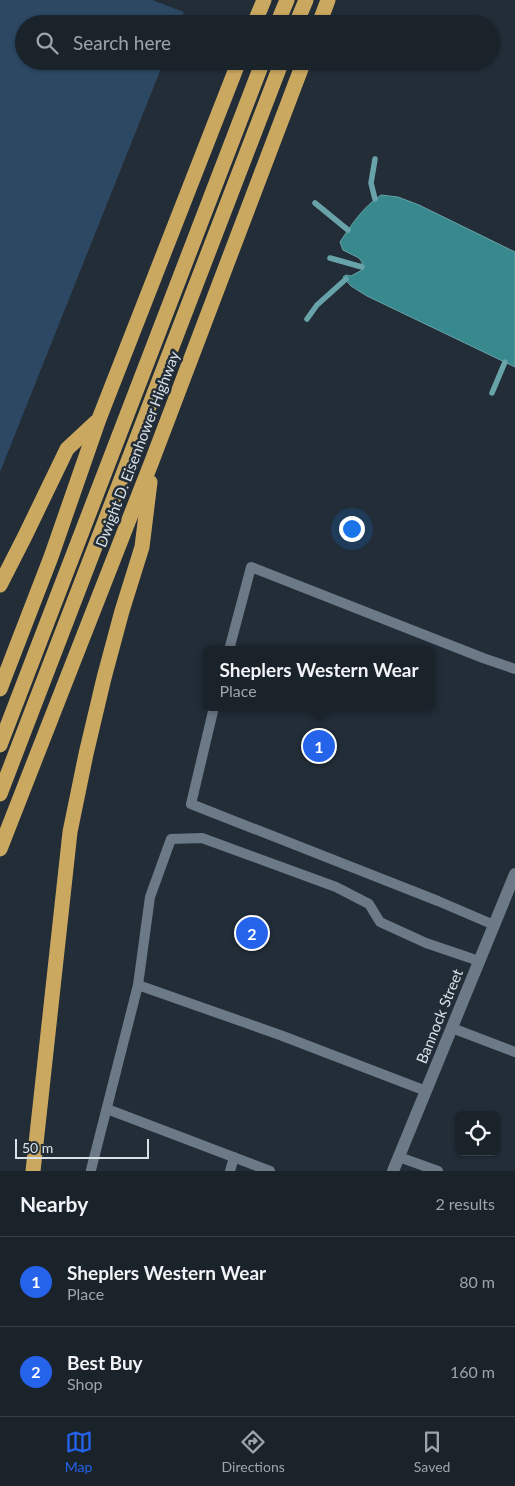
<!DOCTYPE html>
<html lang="en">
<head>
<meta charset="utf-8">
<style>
	:root { --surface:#1a222a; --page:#272f36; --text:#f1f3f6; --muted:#9fa4a8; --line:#383f47; --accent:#2563eb }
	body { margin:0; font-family:Lato,sans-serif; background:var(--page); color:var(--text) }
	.controls { position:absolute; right:15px; bottom:15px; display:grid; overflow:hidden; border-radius:8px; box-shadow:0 1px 4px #0004 }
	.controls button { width:45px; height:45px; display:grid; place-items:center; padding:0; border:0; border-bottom:1px solid var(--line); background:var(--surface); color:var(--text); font:25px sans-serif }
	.scale { position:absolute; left:15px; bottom:12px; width:134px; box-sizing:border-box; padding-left:5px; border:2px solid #d9e1e8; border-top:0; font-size:14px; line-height:18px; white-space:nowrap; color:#d9e1e8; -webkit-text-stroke:4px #222d38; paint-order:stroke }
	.you { position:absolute; left:351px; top:528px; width:18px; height:18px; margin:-12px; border:4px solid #fff; border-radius:50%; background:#1a73e8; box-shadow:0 0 0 8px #1a73e833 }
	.badge { display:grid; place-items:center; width:32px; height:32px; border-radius:50%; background:var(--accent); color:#fff; font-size:16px; font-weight:700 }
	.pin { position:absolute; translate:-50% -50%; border:2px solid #fff; box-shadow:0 1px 5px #0006 }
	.popup { position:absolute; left:203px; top:646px; width:232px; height:65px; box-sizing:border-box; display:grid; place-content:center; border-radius:8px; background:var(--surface); filter:drop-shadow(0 1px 4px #0005); font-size:16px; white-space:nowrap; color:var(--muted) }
	.popup b { font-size:19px; color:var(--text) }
	.popup::after { content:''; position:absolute; left:50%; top:100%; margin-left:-10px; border:10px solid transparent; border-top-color:var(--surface) }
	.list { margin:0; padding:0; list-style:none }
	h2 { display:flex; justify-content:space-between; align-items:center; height:65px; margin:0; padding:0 20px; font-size:21px }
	h2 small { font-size:16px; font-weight:400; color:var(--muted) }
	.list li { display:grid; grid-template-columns:32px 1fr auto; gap:15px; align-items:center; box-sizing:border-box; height:90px; padding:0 20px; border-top:1px solid var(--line) }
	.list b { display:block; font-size:19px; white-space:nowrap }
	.list p { margin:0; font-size:16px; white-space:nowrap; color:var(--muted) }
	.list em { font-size:16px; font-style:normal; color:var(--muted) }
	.icon { flex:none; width:28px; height:28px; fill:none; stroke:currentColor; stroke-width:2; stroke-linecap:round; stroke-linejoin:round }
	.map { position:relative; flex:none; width:515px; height:1171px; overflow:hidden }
	.search { position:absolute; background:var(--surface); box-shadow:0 1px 4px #0004; left:15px; right:15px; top:15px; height:55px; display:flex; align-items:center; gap:12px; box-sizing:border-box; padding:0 18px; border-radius:28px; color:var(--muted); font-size:19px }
	.sheet { height:245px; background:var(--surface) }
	nav { display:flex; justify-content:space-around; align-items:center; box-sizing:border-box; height:70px; border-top:1px solid var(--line); background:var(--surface); font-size:14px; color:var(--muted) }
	nav a { display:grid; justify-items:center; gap:2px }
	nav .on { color:var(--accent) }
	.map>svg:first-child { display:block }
	.green { fill:#2c4863 }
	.water { fill:#38898e; stroke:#68a3a9 }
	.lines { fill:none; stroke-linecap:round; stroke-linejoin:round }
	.stream { stroke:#68a3a9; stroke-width:5.5 }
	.lane { stroke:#6c7987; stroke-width:10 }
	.street { stroke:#6c7987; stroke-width:12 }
	.highway { stroke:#cba860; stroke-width:15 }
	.labels { text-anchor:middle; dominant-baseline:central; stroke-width:5; stroke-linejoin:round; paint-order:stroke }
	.street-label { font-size:15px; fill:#d9e1e8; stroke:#222d38 }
</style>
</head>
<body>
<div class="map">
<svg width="515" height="1171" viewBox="0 0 515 1171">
	<rect width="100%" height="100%" fill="#222d38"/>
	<polygon class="green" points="0,0 152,0 184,12 179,24 24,24 24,61 164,61 0,472"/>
	<path class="water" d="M381,195L398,197L419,205L515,252V367L367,296L351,286L343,277L346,275L351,276L362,270V262L359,258L343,250L340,242C352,224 363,207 381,195Z"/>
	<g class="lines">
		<g class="stream">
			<polyline points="375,159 371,183 375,199"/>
			<polyline points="315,203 348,230"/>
			<polyline points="330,258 362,267"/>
			<polyline points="307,319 317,305 346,279"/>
			<polyline points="492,393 505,362"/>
		</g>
		<g class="lane">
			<polyline points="229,650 251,567 483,658 515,669"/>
			<polyline points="214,707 191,804 438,901 494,925"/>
			<polyline points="138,985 280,1035 426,1091"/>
			<polyline points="452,1028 515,1052"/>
			<polyline points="107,1109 270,1171"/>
			<polyline points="399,1157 438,1171"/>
			<polyline points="91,1170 138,985 150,897 171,839 202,838 336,887 369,904 380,922 426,943 479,961"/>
			<polyline points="230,1171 234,1157"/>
		</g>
		<polyline class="street" points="393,1171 515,874"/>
		<g class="highway">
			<polyline points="254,24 264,0"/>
			<polyline points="277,24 287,0"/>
			<polyline points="296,24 306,0"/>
			<polyline points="319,24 328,0"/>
			<polyline points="0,585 25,536 67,449 96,422"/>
			<polyline points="0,689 51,557 99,419 239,61"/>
			<polyline points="0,745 263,61"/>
			<polyline points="0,794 282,61"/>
			<polyline points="0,849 152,461 304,61"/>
			<polyline points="33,1171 70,832 86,754 104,678 122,611 142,547 150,482"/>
		</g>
	</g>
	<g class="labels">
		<g class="street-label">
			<text transform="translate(137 449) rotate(-69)">Dwight D. Eisenhower Highway</text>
			<text transform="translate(439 1016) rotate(-68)">Bannock Street</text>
		</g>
	</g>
</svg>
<div class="controls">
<button><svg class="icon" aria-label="locate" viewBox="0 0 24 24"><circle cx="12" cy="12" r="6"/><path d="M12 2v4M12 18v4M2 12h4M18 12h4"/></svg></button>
</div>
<div class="scale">50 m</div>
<div class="you"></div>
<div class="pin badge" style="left:319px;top:746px">1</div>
<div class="popup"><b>Sheplers Western Wear</b>Place</div>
<div class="pin badge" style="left:252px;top:933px">2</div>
<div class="search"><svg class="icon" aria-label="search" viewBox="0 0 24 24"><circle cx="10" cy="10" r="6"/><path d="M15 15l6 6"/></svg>Search here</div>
</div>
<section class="sheet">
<h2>Nearby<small>2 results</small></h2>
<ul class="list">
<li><span class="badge">1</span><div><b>Sheplers Western Wear</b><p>Place</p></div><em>80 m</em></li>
<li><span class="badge">2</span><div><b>Best Buy</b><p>Shop</p></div><em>160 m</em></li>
</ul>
</section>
<nav>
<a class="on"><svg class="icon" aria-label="map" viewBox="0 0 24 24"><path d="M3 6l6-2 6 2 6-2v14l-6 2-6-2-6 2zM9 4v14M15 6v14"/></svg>Map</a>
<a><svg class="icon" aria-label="directions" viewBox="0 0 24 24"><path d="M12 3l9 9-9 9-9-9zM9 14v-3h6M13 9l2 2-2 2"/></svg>Directions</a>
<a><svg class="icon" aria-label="saved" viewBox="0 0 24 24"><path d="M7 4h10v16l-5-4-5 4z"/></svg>Saved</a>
</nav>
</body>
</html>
